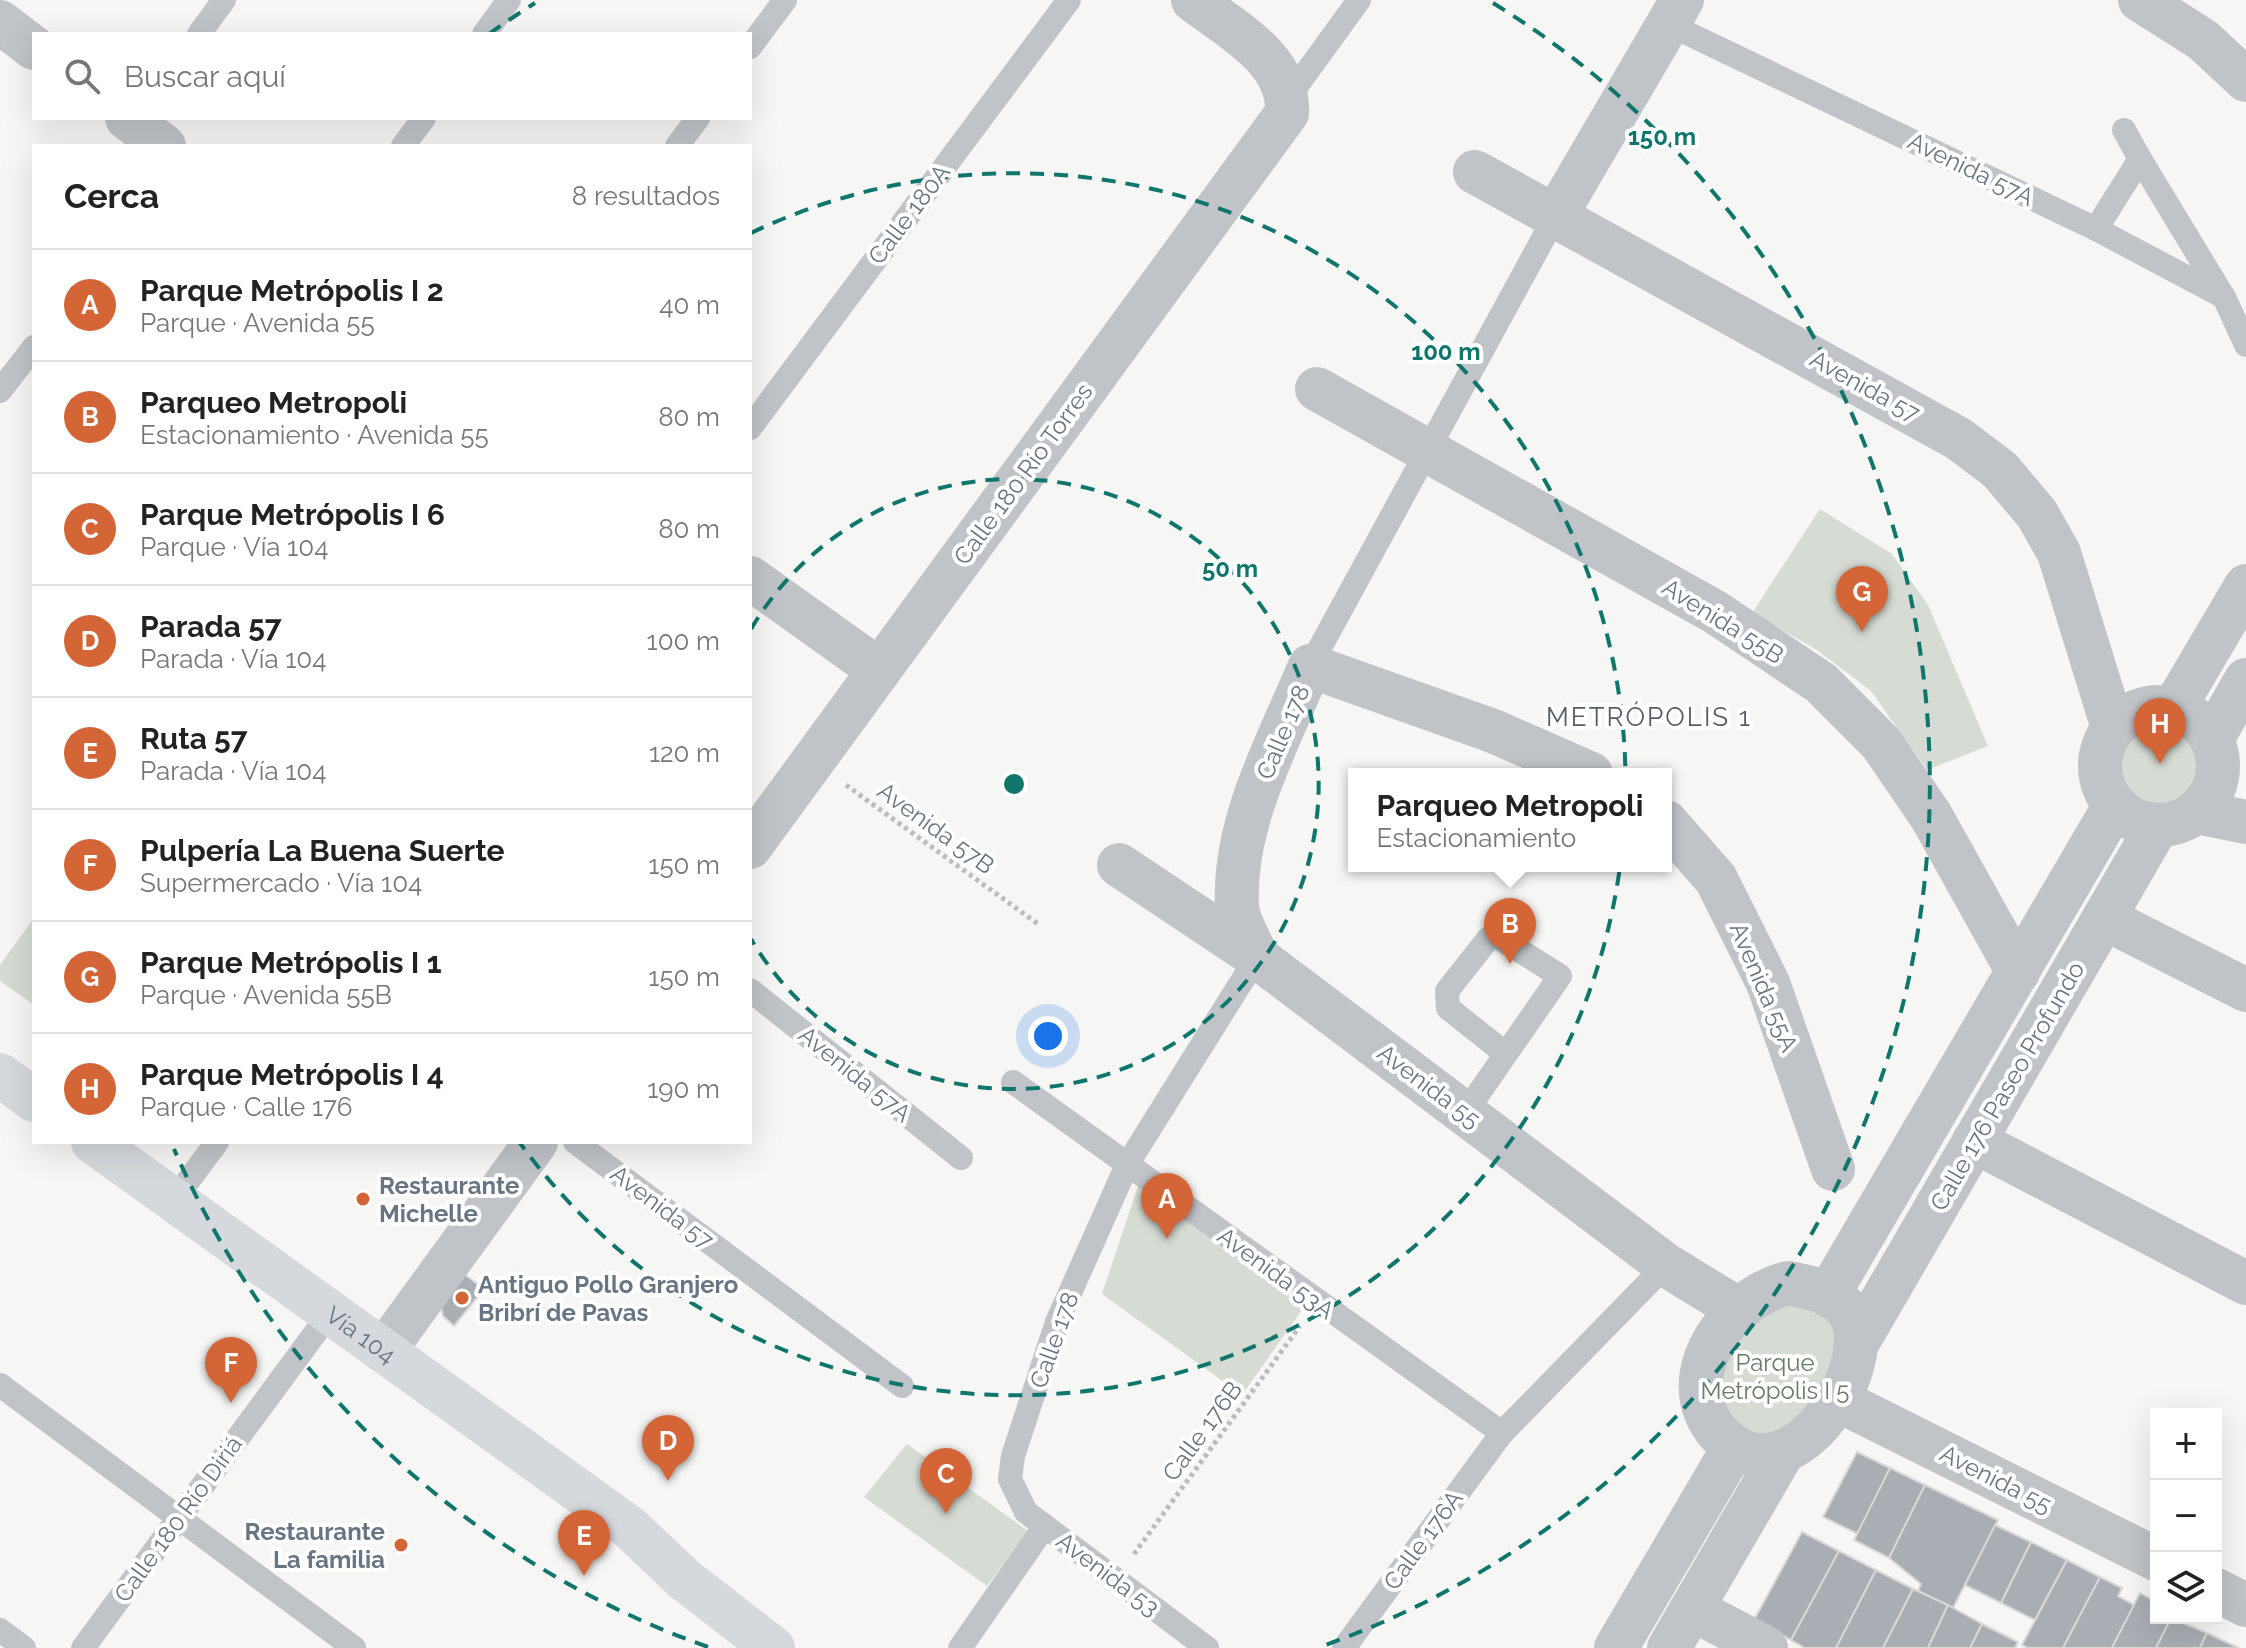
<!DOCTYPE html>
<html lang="es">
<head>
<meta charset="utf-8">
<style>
	:root { --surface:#fff; --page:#f6f6f6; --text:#222; --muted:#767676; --line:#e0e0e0; --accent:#d46536 }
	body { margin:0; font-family:Raleway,sans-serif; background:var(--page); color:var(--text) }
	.controls { position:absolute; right:24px; bottom:24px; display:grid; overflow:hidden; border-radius:0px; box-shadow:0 8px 32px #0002 }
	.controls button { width:72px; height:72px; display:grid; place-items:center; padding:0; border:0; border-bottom:2px solid var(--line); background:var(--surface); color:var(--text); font:40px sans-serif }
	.you { position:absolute; left:1048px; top:1036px; width:28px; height:28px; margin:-20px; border:6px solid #fff; border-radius:50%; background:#1a73e8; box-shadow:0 0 0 12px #1a73e833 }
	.badge { display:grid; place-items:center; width:52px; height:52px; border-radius:50%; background:var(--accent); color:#fff; font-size:26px; font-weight:700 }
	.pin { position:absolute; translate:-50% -66px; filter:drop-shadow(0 2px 4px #0008) }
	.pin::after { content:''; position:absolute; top:42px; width:28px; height:24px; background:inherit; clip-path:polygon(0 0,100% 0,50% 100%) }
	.popup { position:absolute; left:1348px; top:768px; width:324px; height:104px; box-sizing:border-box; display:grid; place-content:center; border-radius:0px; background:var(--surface); filter:drop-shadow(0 2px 6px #0005); font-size:26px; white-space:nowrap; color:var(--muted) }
	.popup b { font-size:30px; color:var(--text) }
	.popup::after { content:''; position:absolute; left:50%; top:100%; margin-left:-16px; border:16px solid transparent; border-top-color:var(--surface) }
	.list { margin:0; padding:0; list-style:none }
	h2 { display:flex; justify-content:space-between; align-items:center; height:104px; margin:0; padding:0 32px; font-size:34px }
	h2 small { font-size:26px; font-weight:400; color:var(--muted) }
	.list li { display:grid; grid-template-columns:52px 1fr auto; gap:24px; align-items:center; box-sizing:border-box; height:112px; padding:0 32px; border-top:2px solid var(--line) }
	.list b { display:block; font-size:30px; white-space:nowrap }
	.list p { margin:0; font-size:26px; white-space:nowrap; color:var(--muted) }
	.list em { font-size:26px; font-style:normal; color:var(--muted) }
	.icon { flex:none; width:44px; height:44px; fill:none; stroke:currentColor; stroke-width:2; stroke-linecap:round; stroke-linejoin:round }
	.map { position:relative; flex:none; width:2246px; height:1648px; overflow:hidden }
	.search { position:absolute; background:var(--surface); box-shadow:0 8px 32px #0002; left:32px; top:32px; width:720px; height:88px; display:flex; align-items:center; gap:20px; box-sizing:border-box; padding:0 28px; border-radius:0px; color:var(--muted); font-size:30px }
	.panel { position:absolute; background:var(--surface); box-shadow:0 8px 32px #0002; left:32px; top:144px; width:720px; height:1000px; border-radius:0px }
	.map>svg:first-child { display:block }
	.green { fill:#d6dbd3 }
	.building { fill:#a8aeb4; stroke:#d8d8d6; stroke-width:2 }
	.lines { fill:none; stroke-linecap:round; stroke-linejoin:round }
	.path { stroke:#babcbf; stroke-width:5; stroke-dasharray:4 4; stroke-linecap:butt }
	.service { stroke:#c0c3c7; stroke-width:24 }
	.minor { stroke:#c0c3c7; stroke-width:44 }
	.secondary { stroke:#d5d8dc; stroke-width:44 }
	.ring { fill:none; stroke:#0f766e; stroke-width:4; stroke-dasharray:14 10 }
	.poi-dot { fill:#d46536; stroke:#fff; stroke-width:3 }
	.labels { text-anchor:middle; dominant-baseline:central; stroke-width:8; stroke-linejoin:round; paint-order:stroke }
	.street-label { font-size:24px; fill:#687582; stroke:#fff }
	.poi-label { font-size:24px; font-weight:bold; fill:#687582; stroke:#fff; text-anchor:start }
	.park-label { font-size:24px; fill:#697a66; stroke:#fff }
	.neighbourhood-label { font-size:26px; letter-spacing:2px; fill:#555e68; stroke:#fff }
	.centre { fill:#0f766e; stroke:#fff; stroke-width:4 }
	.ring-label { font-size:24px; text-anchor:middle; font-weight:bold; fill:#0f766e; stroke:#fff; stroke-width:8; stroke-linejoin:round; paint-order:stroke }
</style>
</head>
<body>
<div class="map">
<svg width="2246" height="1648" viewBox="0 0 2246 1648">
	<rect width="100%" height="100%" fill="#f6f6f4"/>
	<g class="green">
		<polygon points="1820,509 1892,554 1928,605 1988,746 1927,770 1871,691 1817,650 1752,613"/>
		<circle cx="2160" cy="766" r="47"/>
		<polygon points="34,918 34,1005 0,981 0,965"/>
		<polygon points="1139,1183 1304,1307 1242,1395 1102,1294"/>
		<polygon points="1792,1298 1830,1313 1843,1364 1776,1443 1727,1424 1720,1364 1728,1343"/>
		<polygon points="907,1444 1028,1531 987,1586 864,1497"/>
	</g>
	<g class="building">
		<polygon points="464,1274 484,1289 454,1326 443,1316 441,1306"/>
		<polygon points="1857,1452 1890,1468 1858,1534 1823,1517"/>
		<polygon points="1890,1468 1925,1485 1889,1558 1854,1540"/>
		<polygon points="1925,1485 1998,1520 1953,1608 1918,1591 1921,1584 1889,1558"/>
		<polygon points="1995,1525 2031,1542 2001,1603 1965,1585"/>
		<polygon points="1802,1532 1839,1551 1791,1640 1754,1620"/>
		<polygon points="2031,1542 2067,1560 2035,1620 2001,1603"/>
		<polygon points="1839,1551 1876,1570 1836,1648 1805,1648 1791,1640"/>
		<polygon points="2067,1560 2100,1577 2063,1648 2028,1648 2022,1645"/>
		<polygon points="1876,1570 1913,1589 1883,1648 1836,1648"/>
		<polygon points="2100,1577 2122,1588 2118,1596 2134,1605 2112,1648 2063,1648"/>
		<polygon points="1913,1589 1948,1605 1928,1648 1883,1648"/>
		<polygon points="2140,1593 2156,1602 2156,1618 2171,1618 2156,1648 2112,1648"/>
		<polygon points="1948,1605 1982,1624 1970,1648 1928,1648"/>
		<polygon points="2171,1618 2207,1633 2200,1648 2156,1648"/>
		<polygon points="1982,1624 2018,1642 2015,1648 1970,1648"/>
		<polygon points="2207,1633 2239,1648 2200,1648"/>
	</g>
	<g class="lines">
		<g class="path">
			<polyline points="846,785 1038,924"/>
			<polyline points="1134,1554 1300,1326"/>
		</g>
		<g class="service">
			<polyline points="1668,24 2096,229 2224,297 2246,345"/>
			<polyline points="199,34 224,0"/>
			<polyline points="484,34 509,0"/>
			<polyline points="750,47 785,0"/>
			<polyline points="1288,98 1359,0"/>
			<polyline points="2124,130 2140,159"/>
			<polyline points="403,146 424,118"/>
			<polyline points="677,146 698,118"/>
			<polyline points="2096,229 2140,159 2223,296"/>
			<polyline points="0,391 34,347"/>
			<polyline points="750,428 1069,0"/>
			<polyline points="1310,666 1556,215"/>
			<polyline points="750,990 961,1158"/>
			<polyline points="1013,1082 1502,1433"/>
			<polyline points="1465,1113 1560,976 1495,935 1488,939 1447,991 1448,1008 1506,1054"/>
			<polyline points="575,1142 902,1386"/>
			<polyline points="174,1200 217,1142"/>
			<polyline points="0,1385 354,1648"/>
			<polyline points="0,1630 24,1648"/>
			<polyline points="83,1648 330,1313"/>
			<polyline points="960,1648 1045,1526"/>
			<polyline points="1207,1648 1026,1512 1010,1479 1013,1456 1057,1322 1127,1165 1257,957"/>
			<polyline points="1344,1648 1502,1433 1666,1265"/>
		</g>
		<g class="minor">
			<polyline points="2140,0 2203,40 2246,80"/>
			<polyline points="0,22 34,48"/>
			<polyline points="127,118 164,146"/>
			<polyline points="1475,172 1959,439 2000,470 2037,514 2059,553 2113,728"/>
			<polyline points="1556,215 1682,0"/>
			<polyline points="1317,389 1715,612 1821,683 1881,743 1931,816 2018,972"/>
			<polyline points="750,578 879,670"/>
			<circle cx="2159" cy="766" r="59"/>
			<polyline points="2174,708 2246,586"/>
			<polyline points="2212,739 2246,680"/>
			<polyline points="2196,812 2246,822"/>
			<polyline points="1666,822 1716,879 1768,983 1833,1169"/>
			<path d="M750,847L1287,113C1290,59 1231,29 1193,0"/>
			<polyline points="1119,865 1257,957 1666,1265 1738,1309"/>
			<polyline points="2104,918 2246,990"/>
			<path d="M1257,957C1251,942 1238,922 1237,906C1233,821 1279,741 1310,666L1493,731L1591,774"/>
			<polyline points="1974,1141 2246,1283"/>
			<path d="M1788,1283C1810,1287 1834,1292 1848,1311C1883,1361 1796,1495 1730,1444C1664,1391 1721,1300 1788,1283Z"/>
			<polyline points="1828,1295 2115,805"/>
			<polyline points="1855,1347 2158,825"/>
			<polyline points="384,1351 536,1142"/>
			<polyline points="1836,1399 2156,1559"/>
			<polyline points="2216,1590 2246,1605"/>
			<polyline points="1692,1609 1766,1648"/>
			<polyline points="1616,1648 1734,1447"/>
			<polyline points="1669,1648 1782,1454"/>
		</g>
		<g class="secondary">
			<polyline points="0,1075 34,1100"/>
			<path id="s1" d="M93,1142L629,1527L684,1579L773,1648"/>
		</g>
	</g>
	<g class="ring">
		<path d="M751 629A305 305 0 1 1 751 939"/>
		<path d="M751 233A611 611 0 1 1 520 1143"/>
		<path d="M708 1647A916 916 0 0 1 174 1149M489 34A916 916 0 0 1 535 3M1493 3A916 916 0 0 1 1320 1647"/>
	</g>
	<g class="poi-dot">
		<circle cx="363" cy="1199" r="8"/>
		<circle cx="462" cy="1298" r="8"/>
		<circle cx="401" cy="1545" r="8"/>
	</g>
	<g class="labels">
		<g class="street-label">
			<text transform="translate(1971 169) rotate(26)">Avenida 57A</text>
			<text transform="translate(909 214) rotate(-53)">Calle 180A</text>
			<text transform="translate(1865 386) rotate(29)">Avenida 57</text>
			<text transform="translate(1023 474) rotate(-54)">Calle 180 Río Torres</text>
			<text transform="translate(1723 621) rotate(32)">Avenida 55B</text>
			<text transform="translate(1283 732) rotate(-67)">Calle 178</text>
			<text transform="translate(936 828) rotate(36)">Avenida 57B</text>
			<text transform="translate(1764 987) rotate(67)">Avenida 55A</text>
			<text transform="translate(855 1074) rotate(39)">Avenida 57A</text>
			<text transform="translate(1429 1086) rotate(37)">Avenida 55</text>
			<text transform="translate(2007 1086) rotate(-60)">Calle 176 Paseo Profundo</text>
			<text transform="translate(662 1207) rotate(37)">Avenida 57</text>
			<text transform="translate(1276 1273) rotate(36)">Avenida 53A</text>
			<text stroke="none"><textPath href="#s1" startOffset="330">Vía 104</textPath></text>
			<text transform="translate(1054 1340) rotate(-70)">Calle 178</text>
			<text transform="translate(1202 1431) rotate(-54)">Calle 176B</text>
			<text transform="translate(1996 1479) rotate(27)">Avenida 55</text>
			<text transform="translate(178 1519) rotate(-54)">Calle 180 Río Diriá</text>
			<text transform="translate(1423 1540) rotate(-54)">Calle 176A</text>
			<text transform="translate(1108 1574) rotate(37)">Avenida 53</text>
		</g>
		<g class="poi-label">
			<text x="379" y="1185">Restaurante<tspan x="379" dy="28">Michelle</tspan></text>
			<text x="478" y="1284">Antiguo Pollo Granjero<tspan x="478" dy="28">Bribrí de Pavas</tspan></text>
			<text x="385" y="1531" text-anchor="end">Restaurante<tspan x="385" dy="28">La familia</tspan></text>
		</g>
		<g class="park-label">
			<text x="1775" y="1362">Parque<tspan x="1775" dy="28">Metrópolis I 5</tspan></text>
		</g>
		<g class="neighbourhood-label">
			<text x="1649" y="717">METRÓPOLIS 1</text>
		</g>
	</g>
	<circle cx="1014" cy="784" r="12" class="centre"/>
	<g class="ring-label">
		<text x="1662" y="145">150 m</text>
		<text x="1446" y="360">100 m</text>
		<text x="1230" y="577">50 m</text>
	</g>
</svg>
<div class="controls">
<button>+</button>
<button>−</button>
<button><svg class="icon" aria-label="layers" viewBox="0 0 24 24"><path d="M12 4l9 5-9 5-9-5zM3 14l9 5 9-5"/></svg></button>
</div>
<div class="you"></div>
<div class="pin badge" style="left:1167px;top:1239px">A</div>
<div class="pin badge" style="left:1510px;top:964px">B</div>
<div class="popup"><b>Parqueo Metropoli</b>Estacionamiento</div>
<div class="pin badge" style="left:946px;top:1514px">C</div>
<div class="pin badge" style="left:668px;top:1481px">D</div>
<div class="pin badge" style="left:584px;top:1576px">E</div>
<div class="pin badge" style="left:231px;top:1403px">F</div>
<div class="pin badge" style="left:1862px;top:632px">G</div>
<div class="pin badge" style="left:2160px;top:764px">H</div>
<div class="search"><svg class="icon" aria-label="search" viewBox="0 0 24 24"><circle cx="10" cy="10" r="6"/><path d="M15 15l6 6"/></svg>Buscar aquí</div>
<section class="panel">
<h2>Cerca<small>8 resultados</small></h2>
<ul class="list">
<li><span class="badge">A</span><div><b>Parque Metrópolis I 2</b><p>Parque · Avenida 55</p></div><em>40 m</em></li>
<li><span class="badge">B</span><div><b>Parqueo Metropoli</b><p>Estacionamiento · Avenida 55</p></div><em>80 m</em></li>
<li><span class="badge">C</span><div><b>Parque Metrópolis I 6</b><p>Parque · Vía 104</p></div><em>80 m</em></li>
<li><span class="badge">D</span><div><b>Parada 57</b><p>Parada · Vía 104</p></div><em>100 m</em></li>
<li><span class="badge">E</span><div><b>Ruta 57</b><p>Parada · Vía 104</p></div><em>120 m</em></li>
<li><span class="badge">F</span><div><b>Pulpería La Buena Suerte</b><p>Supermercado · Vía 104</p></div><em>150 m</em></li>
<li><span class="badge">G</span><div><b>Parque Metrópolis I 1</b><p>Parque · Avenida 55B</p></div><em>150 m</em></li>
<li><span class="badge">H</span><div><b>Parque Metrópolis I 4</b><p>Parque · Calle 176</p></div><em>190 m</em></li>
</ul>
</section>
</div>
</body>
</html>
